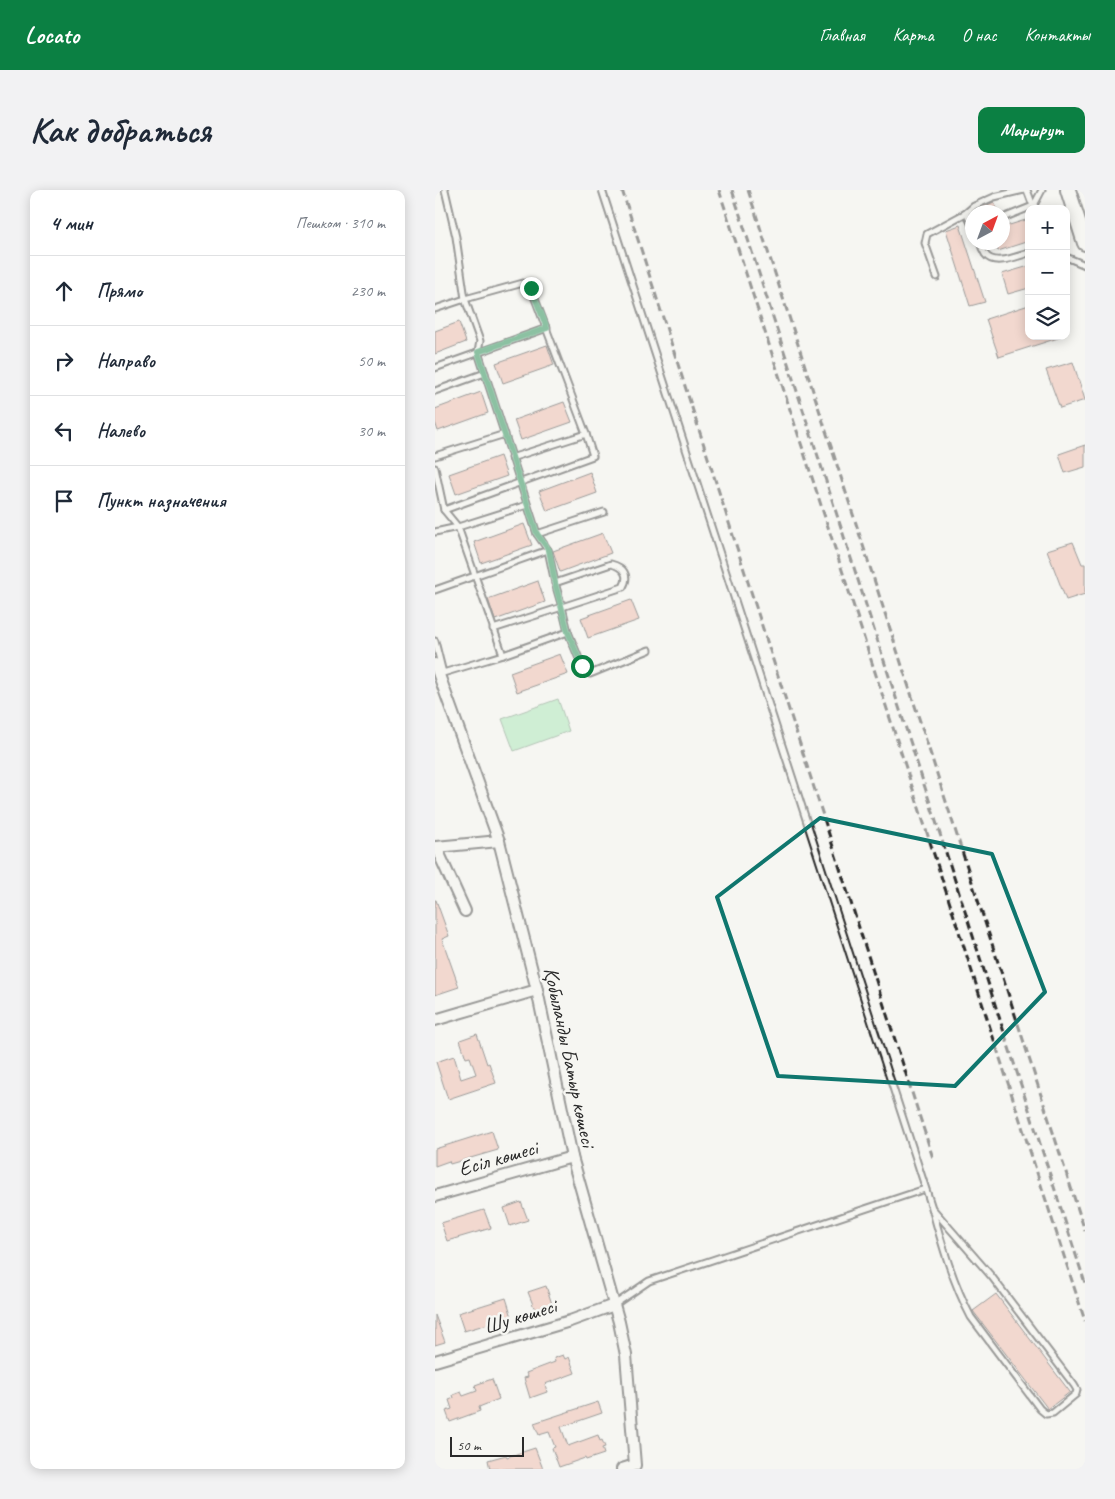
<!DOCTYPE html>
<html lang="ru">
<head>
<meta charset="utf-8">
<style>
	:root { --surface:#fff; --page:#f2f2f3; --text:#1f2937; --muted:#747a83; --line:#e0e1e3; --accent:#0b8043 }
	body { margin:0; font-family:Caveat,sans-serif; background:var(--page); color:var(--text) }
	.controls { position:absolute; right:15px; top:15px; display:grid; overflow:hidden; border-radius:10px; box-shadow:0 2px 12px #0003 }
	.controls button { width:45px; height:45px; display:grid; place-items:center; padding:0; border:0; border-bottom:1px solid var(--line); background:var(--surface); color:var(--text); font:25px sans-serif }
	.compass { position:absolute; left:530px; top:15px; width:45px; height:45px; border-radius:50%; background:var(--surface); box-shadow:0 2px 12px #0003; rotate:41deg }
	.scale { position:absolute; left:15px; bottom:12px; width:74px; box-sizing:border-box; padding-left:5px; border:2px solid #2b2b2b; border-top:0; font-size:14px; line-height:18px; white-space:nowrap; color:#2b2b2b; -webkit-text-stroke:4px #f6f6f2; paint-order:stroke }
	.stop { position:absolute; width:15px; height:15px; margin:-11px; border:4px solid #0b8043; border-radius:50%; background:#fff }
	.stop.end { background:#0b8043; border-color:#fff; box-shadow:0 1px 5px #0008 }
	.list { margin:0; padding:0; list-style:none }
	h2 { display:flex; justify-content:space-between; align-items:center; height:65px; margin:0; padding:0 20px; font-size:21px }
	h2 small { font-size:16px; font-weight:400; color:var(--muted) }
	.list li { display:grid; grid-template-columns:32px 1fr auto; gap:15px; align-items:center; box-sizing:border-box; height:70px; padding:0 20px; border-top:1px solid var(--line) }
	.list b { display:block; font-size:19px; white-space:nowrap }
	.list em { font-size:16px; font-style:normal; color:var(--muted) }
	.icon { flex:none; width:28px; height:28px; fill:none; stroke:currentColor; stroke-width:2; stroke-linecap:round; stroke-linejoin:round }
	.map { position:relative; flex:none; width:650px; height:1279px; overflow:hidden; border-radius:10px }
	header { display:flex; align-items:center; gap:30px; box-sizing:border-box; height:70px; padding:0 25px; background:var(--accent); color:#fff }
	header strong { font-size:24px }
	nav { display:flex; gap:28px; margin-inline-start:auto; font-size:18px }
	.intro { display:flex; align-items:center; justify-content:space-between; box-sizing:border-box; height:120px; padding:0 30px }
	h1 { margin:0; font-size:35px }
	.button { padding:12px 22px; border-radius:10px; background:var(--accent); color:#fff; font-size:18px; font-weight:700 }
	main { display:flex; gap:30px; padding:0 30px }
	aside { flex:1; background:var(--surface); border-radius:10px; box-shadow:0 2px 12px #0003 }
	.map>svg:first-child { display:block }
	.grass { fill:#a0e4b0; stroke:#66886e }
	.building { fill:#edb4a5; stroke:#2b2b2b }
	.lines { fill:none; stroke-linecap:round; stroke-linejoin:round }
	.lane-casing { stroke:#2b2b2b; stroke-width:9 }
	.street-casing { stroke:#2b2b2b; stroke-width:14 }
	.secondary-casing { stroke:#2b2b2b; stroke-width:18 }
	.lane { stroke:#f6f6f2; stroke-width:5 }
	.street { stroke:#f6f6f2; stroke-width:10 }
	.secondary { stroke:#f6f6f2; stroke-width:14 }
	.rail { stroke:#2b2b2b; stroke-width:3; stroke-dasharray:8 4; stroke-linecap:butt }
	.route { stroke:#0b8043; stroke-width:6 }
	.marked { fill:none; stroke:#0f766e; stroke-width:4; stroke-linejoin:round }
	.labels { text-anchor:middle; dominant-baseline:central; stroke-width:5; stroke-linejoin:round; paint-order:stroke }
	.street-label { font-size:21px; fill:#2b2b2b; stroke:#f6f6f2 }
</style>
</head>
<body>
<header>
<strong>Locato</strong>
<nav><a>Главная</a><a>Карта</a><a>О нас</a><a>Контакты</a></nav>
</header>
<div class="intro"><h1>Как добраться</h1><a class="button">Маршрут</a></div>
<main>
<aside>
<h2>4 мин<small>Пешком · 310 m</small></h2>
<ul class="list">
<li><svg class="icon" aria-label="ahead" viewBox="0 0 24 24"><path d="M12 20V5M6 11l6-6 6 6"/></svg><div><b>Прямо</b></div><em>230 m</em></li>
<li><svg class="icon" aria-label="right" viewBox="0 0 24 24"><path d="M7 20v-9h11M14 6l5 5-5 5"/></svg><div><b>Направо</b></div><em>50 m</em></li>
<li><svg class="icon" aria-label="left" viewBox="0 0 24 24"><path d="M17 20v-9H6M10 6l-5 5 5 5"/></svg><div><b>Налево</b></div><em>30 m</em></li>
<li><svg class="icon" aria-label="arrive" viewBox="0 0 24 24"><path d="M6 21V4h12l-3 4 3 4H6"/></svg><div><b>Пункт назначения</b></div></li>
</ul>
</aside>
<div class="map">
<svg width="650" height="1279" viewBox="0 0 650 1279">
	<rect width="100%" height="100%" fill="#f6f6f2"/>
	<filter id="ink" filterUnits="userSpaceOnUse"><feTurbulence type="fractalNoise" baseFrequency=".02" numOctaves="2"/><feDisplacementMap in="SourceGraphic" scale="10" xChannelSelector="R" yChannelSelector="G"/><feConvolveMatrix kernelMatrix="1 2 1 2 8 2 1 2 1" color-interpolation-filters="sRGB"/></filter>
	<g filter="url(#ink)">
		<polygon class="grass" points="123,509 134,541 79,561 67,529"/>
		<g class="building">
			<polygon points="559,12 563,22 538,22 541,20"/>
			<polygon points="594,29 594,51 563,61 560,52 568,52 568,37"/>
			<polygon points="525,35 550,112 535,116 511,40"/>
			<polygon points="594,76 594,98 573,104 567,84"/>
			<polygon points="594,115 594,146 622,146 623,148 564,167 551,129"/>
			<polygon points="24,132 31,152 0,164 0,141"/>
			<polygon points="112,155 119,175 68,193 61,173"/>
			<polygon points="638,172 650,210 625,218 611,180"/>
			<polygon points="46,202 53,223 3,241 0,232 0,219"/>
			<polygon points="129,212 137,232 86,250 79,230"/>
			<polygon points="650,255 650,277 630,283 624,264"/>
			<polygon points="65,266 72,286 21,304 14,284"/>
			<polygon points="155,282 162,303 112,321 104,301"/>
			<polygon points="89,334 97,355 46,373 39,352"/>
			<polygon points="168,343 176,363 125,382 118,361"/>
			<polygon points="638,352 647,374 650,374 650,404 631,410 612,360"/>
			<polygon points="103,391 110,412 60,430 53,409"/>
			<polygon points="196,410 204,430 153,448 146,428"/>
			<polygon points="125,464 133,484 82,502 75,482"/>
			<polygon points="0,710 1,710 14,746 7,749 24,797 0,805"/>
			<polygon points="42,844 52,874 54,873 61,893 13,909 1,872 19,866 26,889 41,884 35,867 31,868 25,850"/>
			<polygon points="57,941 63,960 15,974 14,971 0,976 0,959"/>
			<polygon points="86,1012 93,1030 75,1036 69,1018"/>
			<polygon points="49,1020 56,1038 12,1051 6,1033"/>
			<polygon points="111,1096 117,1114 100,1120 93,1102"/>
			<polygon points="561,1104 635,1202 613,1219 538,1121"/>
			<polygon points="71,1108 77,1127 29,1141 23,1123"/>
			<polygon points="0,1125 10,1152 0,1155"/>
			<polygon points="128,1165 130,1169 134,1167 140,1183 110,1194 112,1202 95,1208 89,1188 93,1187 91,1183 120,1172 119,1168"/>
			<polygon points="57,1189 64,1209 44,1217 45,1221 15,1232 11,1221 17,1219 14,1210 19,1208 18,1205 26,1202 28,1206 42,1201 40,1195"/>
			<polygon points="163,1212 167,1223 126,1237 133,1256 163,1245 165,1251 167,1250 170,1257 167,1258 169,1264 151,1270 150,1268 124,1277 117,1258 120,1257 114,1242 104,1245 99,1233"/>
			<polygon points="100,1258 108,1279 55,1279 53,1270 71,1265 72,1267"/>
		</g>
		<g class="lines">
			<defs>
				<g id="lane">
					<polyline points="10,0 21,47 30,109 88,93 96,98 151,244 76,268"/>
					<path d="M167,0L497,1018C507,1055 518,1093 536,1127L605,1219L611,1224L618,1223L641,1204L642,1200L639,1195L557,1087L497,1018"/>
					<polyline points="598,17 607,0"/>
					<polyline points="531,23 538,37"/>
					<polyline points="568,28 598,16 592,0"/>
					<path d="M545,52C546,56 548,61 550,64C559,77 582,66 594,63"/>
					<polyline points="631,67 650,75"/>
					<polyline points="502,87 490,53 492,44 531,23 539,16 559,7 589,0"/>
					<polyline points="0,119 30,109 45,151 43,162 102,344 113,360 120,393 127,417 58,439"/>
					<polyline points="0,178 112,138"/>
					<polyline points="0,201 50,183"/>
					<polyline points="0,266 70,244"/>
					<polyline points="0,278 9,320 23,337 92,315"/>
					<polyline points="9,320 158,266 151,244"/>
					<polyline points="0,342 23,337 68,465"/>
					<polyline points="102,344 169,322"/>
					<polyline points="0,400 113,360"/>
					<polyline points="133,442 147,476 155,484 214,460"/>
					<path d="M0,451L8,483L68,465L133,442L127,417L188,397C195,385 188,377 176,374L120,393"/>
					<polyline points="179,1115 214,1091 490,999"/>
				</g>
				<g id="street">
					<polyline points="0,474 64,651 102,800 137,967 184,1132 191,1165 200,1275 187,1279"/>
					<polyline points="0,657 1,657 30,721"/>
					<polyline points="1,657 64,651"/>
					<polyline points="0,830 102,800"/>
					<polyline points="0,1006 137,967"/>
					<polyline points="0,1171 135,1131 179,1115"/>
				</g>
				<polyline id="secondary" points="633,0 650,53"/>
			</defs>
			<use href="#lane" class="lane-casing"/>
			<use href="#street" class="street-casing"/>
			<use href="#secondary" class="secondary-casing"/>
			<use href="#lane" class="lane"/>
			<use href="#street" class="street"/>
			<use href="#secondary" class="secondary"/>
			<g class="rail">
				<polyline points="187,0 498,968"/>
				<polyline points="284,0 650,1131"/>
				<polyline points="297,0 650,1093"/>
				<polyline points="313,0 650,1041"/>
			</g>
		</g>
	</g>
	<g class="lines" filter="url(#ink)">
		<polyline class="route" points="96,98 112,138 43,162 102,344 114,360 120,393 133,442 147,476"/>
	</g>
	<path d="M0 0H650V1279H0ZM385,628L557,664L610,802L520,896L343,886L282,707Z" fill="#f6f6f2" fill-opacity=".55" fill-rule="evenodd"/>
	<path class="marked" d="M385,628L557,664L610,802L520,896L343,886L282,707Z"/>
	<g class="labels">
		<g class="street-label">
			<text transform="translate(135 867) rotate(78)">Қобыланды Батыр көшесі</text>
			<text transform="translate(63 968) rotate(-16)">Есіл көшесі</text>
			<text transform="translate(85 1126) rotate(-17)">Шу көшесі</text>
		</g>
	</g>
</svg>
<div class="controls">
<button>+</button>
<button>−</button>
<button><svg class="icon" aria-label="layers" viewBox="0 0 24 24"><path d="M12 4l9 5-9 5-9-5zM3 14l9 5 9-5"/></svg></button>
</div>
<svg class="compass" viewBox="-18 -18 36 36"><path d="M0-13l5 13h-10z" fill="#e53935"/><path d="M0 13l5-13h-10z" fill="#747a83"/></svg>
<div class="scale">50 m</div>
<div class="stop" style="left:147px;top:476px"></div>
<div class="stop end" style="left:96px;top:98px"></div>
</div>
</main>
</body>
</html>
